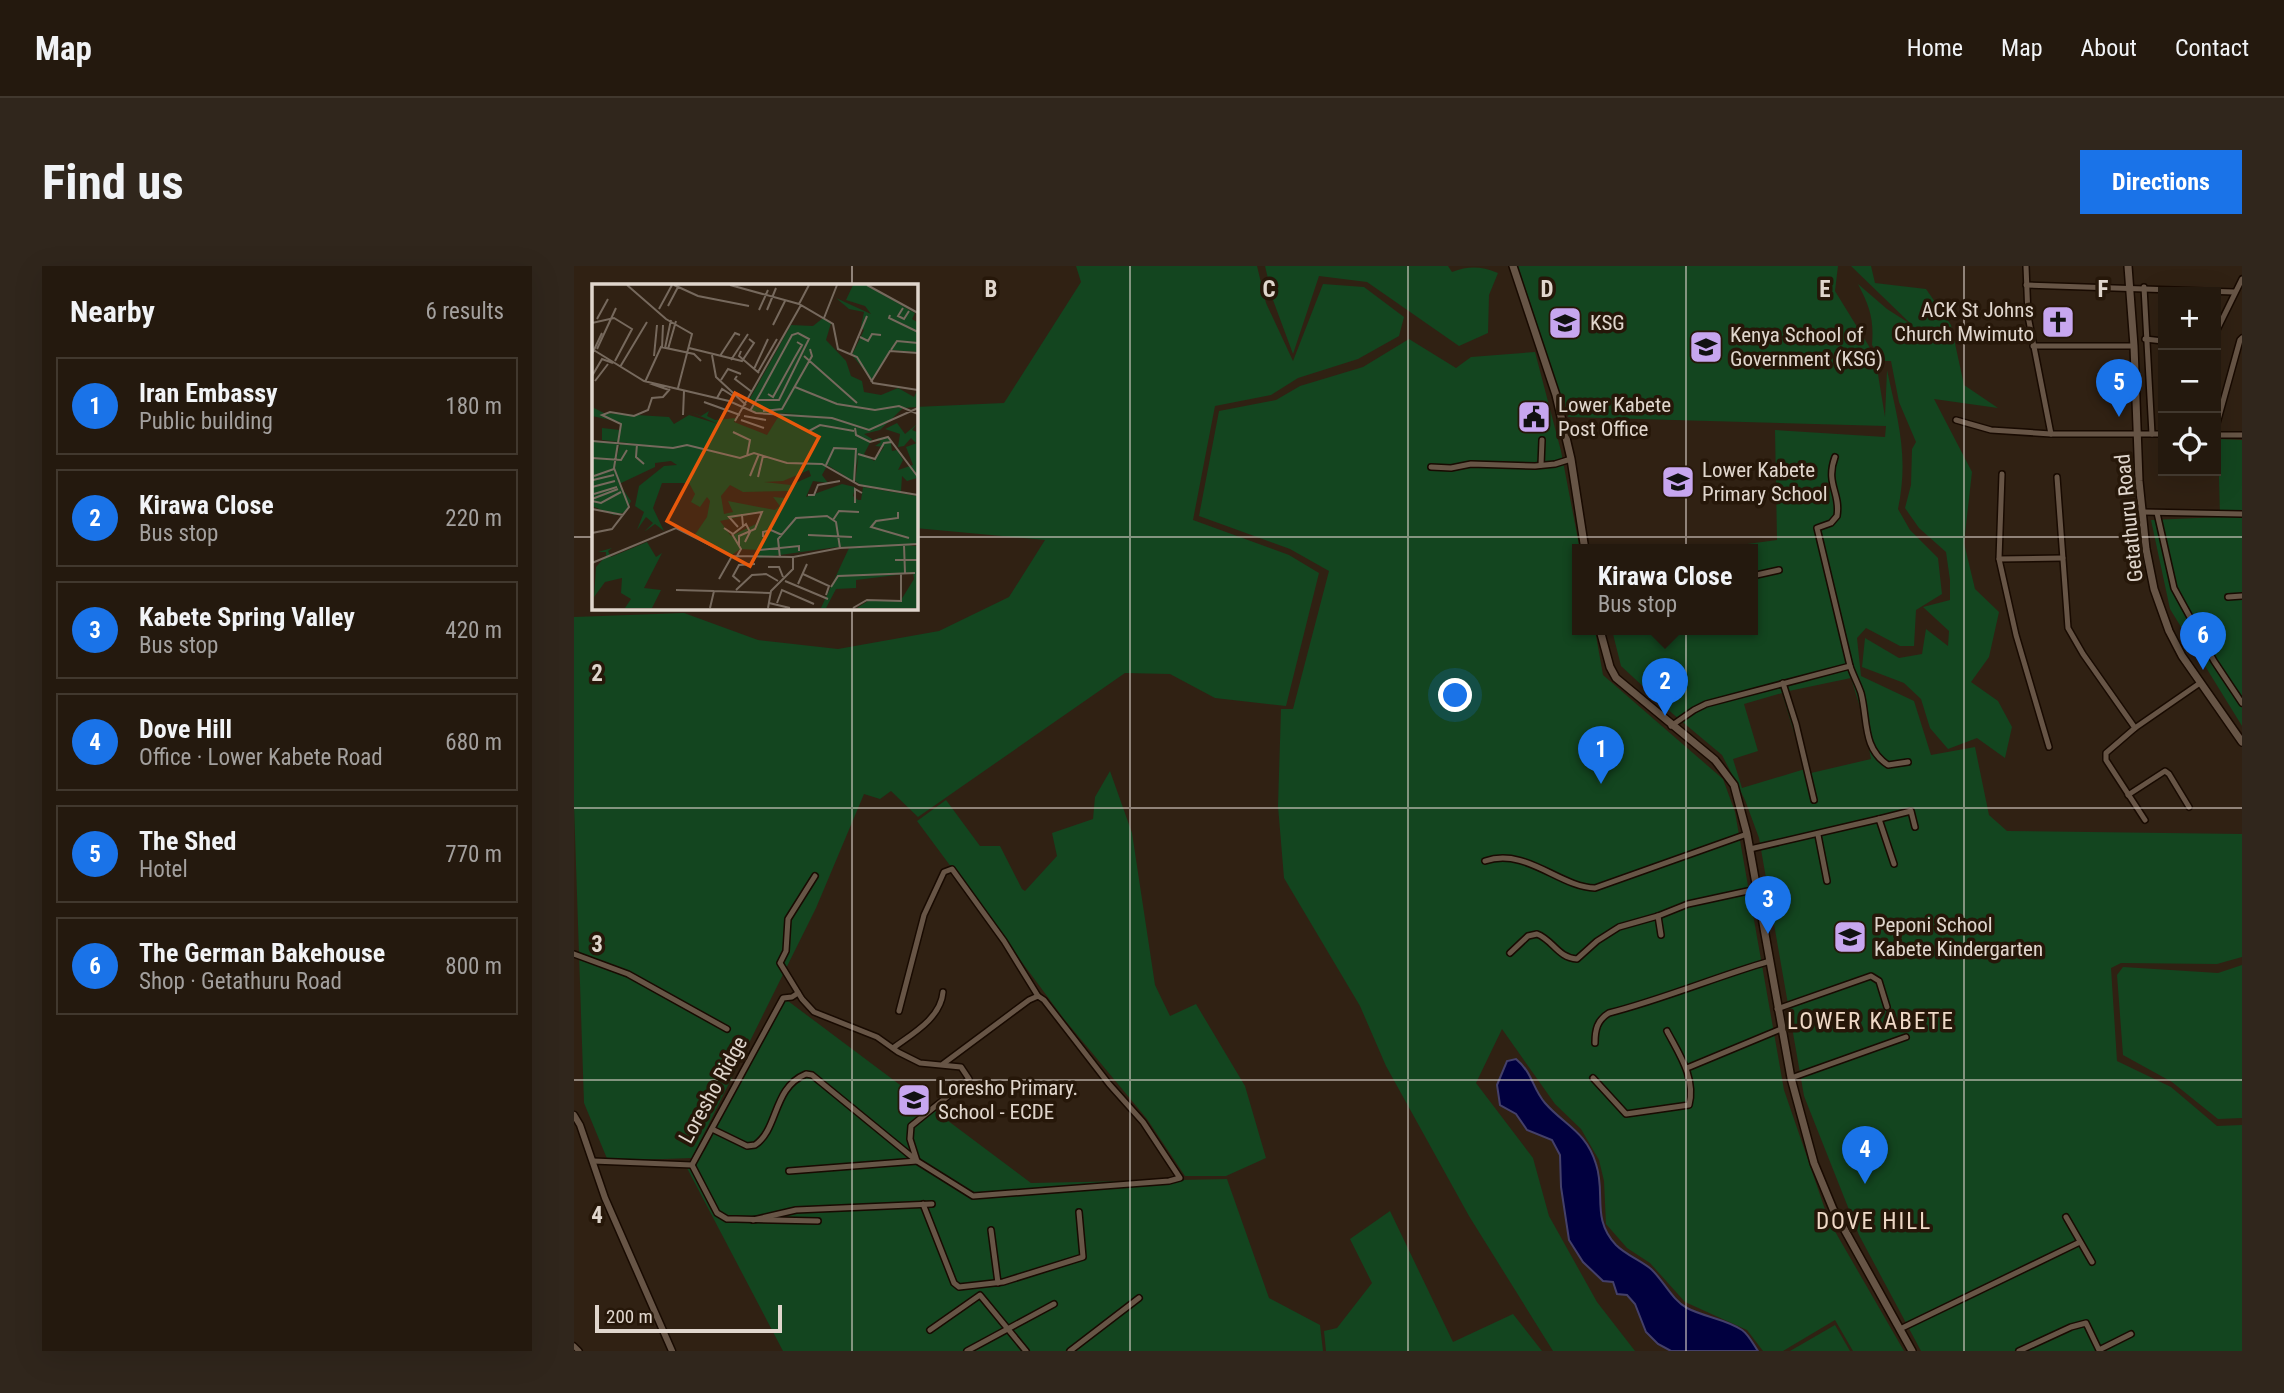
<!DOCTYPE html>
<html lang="en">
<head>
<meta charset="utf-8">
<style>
	:root { --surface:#24190e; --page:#30261c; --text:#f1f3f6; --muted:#a3a09e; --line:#41382e; --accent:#1a73e8 }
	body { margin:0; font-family:"Roboto Condensed",sans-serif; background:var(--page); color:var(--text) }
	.controls { position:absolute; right:21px; top:21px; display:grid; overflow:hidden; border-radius:0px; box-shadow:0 7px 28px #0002 }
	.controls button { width:63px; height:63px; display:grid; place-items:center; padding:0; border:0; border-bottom:2px solid var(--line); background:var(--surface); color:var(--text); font:35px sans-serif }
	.scale { position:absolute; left:21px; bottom:18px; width:187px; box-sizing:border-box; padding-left:7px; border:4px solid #e0d6cd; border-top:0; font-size:19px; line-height:24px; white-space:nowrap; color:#e0d6cd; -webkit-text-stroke:5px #261709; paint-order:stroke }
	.you { position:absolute; left:882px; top:430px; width:24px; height:24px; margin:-18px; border:5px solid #fff; border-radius:50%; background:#1a73e8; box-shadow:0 0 0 10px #1a73e833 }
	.badge { display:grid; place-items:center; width:46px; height:46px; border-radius:50%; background:var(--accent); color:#fff; font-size:23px; font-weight:700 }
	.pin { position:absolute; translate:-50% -58px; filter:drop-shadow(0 2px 4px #0008) }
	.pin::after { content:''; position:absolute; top:37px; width:24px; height:21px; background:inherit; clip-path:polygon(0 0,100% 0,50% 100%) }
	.popup { position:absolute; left:998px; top:278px; width:186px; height:91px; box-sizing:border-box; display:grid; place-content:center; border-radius:0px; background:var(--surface); filter:drop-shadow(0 2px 5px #0005); font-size:23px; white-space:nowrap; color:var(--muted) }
	.popup b { font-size:26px; color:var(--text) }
	.popup::after { content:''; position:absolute; left:50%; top:100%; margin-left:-14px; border:14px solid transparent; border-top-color:var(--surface) }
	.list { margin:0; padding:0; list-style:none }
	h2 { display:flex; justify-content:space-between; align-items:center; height:91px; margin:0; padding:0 28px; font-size:30px }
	h2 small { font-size:23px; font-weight:400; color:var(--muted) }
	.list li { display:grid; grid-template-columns:46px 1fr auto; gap:21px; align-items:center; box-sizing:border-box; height:98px; margin:0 14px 14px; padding:0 14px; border:2px solid var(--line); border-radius:0px }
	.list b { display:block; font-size:26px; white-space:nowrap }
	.list p { margin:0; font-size:23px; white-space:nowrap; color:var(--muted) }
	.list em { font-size:23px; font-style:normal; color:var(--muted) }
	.icon { flex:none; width:38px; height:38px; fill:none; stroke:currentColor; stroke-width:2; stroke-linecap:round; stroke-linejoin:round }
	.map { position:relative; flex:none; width:1668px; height:1085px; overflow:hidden; border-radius:0px }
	header { display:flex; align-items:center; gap:42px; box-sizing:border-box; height:98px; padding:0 35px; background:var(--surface); border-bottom:2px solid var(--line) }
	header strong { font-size:33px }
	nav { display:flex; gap:38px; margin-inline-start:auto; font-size:24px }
	.intro { display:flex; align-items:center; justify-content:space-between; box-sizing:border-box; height:168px; padding:0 42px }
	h1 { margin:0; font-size:49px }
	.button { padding:18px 32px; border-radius:0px; background:var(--accent); color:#fff; font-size:24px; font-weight:700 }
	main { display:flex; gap:42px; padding:0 42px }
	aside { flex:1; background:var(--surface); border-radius:0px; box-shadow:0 7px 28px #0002 }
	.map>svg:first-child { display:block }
	.green { fill:#13451f; fill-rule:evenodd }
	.water { fill:#01003f; stroke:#44406a; stroke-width:2 }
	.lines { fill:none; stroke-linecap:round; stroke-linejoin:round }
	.minor-casing { stroke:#180a01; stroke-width:8 }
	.tertiary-casing { stroke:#180a01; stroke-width:9 }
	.secondary-casing { stroke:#180a01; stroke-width:10 }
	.minor { stroke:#675546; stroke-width:5 }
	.tertiary { stroke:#675546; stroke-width:6 }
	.secondary { stroke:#675546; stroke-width:7 }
	.grid { fill:none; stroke:#e0d6cd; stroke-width:2; stroke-opacity:0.55 }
	.labels { text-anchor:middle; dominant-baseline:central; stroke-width:7; stroke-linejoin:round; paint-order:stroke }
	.poi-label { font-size:21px; fill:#e0d6cd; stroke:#261709; text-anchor:start }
	.street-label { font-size:21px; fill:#e0d6cd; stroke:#261709 }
	.neighbourhood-label { font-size:23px; letter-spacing:2px; fill:#efd9c7; stroke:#261709 }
	.inset-road { fill:none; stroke:#76695d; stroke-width:2 }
	.view { fill:#e8590c; fill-opacity:0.15; stroke:#e8590c; stroke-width:3.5 }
	.inset-edge { fill:none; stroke:#e0d6cd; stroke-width:3.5 }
	.grid-label { font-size:23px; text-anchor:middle; font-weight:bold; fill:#e0d6cd; stroke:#261709; stroke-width:7; stroke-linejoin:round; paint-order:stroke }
</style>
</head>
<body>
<header>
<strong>Map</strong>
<nav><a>Home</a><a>Map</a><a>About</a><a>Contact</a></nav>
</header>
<div class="intro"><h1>Find us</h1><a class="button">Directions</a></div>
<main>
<aside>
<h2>Nearby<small>6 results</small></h2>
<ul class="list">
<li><span class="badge">1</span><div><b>Iran Embassy</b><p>Public building</p></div><em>180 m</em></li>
<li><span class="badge">2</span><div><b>Kirawa Close</b><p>Bus stop</p></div><em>220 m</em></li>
<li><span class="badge">3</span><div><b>Kabete Spring Valley</b><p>Bus stop</p></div><em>420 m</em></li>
<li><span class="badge">4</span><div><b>Dove Hill</b><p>Office · Lower Kabete Road</p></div><em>680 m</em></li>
<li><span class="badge">5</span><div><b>The Shed</b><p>Hotel</p></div><em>770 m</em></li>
<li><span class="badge">6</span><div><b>The German Bakehouse</b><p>Shop · Getathuru Road</p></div><em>800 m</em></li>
</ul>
</aside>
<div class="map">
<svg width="1668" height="1085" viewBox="0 0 1668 1085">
	<rect width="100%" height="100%" fill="#302113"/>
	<g class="green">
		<polygon points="502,0 683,0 692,37 719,95 749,18 790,21 830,51 825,70 784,93 724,112 697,129 641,140 619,254 715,289 745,307 712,440 641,432 596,408 551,407 344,551 317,525 306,533 290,528 242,642 118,892 34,895 10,837 0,539 0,351 110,347 184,374 264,383 365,365 435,331 471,274 341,262 341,141 430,137 507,16"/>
		<path d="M691,0H874L878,6C895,0 906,0 924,7L915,29L914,67L885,80L793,16L745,10L719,88L699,34Z"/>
		<path d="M944,0H1264L1261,25L1301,90L1311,151L1313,104C1324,155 1335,190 1324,243L1336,264L1364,292L1368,328L1342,344L1340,380H1326L1292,362L1283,372L1287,410L1340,435L1357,489L1401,481L1415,549L1433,565L1668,568V691L1643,698L1547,697L1537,702L1543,795L1597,821L1643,860L1668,859V1085H1347L1285,969L1230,830L1185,572L1171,534L1148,489L1099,448L1047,400L1038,364H1178V284H1019L1018,280L1151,281L1203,274L1201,164L1311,171L1312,160L994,151ZM1277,412L1289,451L1297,493L1237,507L1215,425ZM1208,427L1231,503L1168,522L1159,493L1184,485L1170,438Z"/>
		<path d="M1277,0H1297L1301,17L1352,23L1377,59L1390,119L1424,142L1360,133L1398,206L1390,277L1401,323L1425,346L1415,391L1397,416L1424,435L1438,461L1431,492L1403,472L1374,483L1356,462L1347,433L1330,417L1288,401L1291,372L1325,392L1348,388L1352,363L1374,380L1375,365L1349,341L1376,334V314L1372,286L1345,262L1331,242L1337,219L1338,183L1342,176L1325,136L1317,95H1310L1298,79C1300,53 1296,41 1284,18L1313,43L1338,59Z"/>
		<polygon points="835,73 882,102 897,91 961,86 987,185 1006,284 1004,284 1004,364 1021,364 1029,409 1149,513 1161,546 1210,824 1255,955 1330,1085 1279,1085 1261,1054 1209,1085 1189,1085 1173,1064 1111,1036 1076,997 1053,982 1032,958 1030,915 1025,894 1007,863 981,838 928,763 902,817 959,892 975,950 1023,1036 1061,1085 979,1085 895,950 812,800 786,740 710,612 704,540 707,443 719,443 755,305 716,283 625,250 645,145 702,134 726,120 789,101"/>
		<polygon points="1644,173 1668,174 1668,460 1596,343 1577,254 1646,251"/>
		<polygon points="536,505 558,567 581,719 596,750 622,738 671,820 692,892 652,910 611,910 573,853 490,753 343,555 372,534 406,580 426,580 448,623 451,625 483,590 478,567 519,553 521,531"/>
		<polygon points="1668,699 1668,852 1644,853 1598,816 1549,789 1543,709 1549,701 1644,707"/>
		<polygon points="210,732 457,917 653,913 695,1032 746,1059 749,1085 209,1085 113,902 131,884"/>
		<polygon points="816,945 879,1076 939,1048 968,1085 752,1085 750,1065 763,1062 798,1017 776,973"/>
		<polygon points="1261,1059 1276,1085 1216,1085"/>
	</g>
	<path class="water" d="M942,793C959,807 958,822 971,837C990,859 1012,865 1022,898C1032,928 1017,952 1042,979C1052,989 1066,994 1077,1003C1090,1015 1098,1034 1113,1042C1130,1051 1152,1053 1168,1064C1175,1069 1179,1078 1184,1085H1097L1084,1078L1072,1066L1061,1038L1053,1029L1043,1028L1039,1016L1029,1015L1009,996L995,974L987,921L986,889L978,874L953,864L942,848L926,839L923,819L933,795Z"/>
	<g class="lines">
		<defs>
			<g id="minor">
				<polyline points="1452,0 1454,50 1477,168"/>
				<polyline points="1452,19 1660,26"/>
				<polyline points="1570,21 1578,168"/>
				<polyline points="1642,66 1668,13"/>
				<polyline points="1571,73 1589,75"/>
				<polyline points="1459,80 1560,80"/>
				<polyline points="1382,154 1417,164 1477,168 1589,168"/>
				<polyline points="1642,161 1666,74 1668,72"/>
				<polyline points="1642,169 1668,169"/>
				<polyline points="967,199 968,174"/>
				<polyline points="857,201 877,202 897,198 961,200 981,198 997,193"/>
				<polyline points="1428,208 1425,293 1442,369 1475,481"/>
				<polyline points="1483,211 1494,362 1509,388 1561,462"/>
				<polyline points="1569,246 1668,248"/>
				<polyline points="1583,247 1600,322 1640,395 1668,437"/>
				<polyline points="1425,293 1489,292"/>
				<polyline points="1178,310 1205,304"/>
				<polyline points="1654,331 1668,330"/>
				<path d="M1276,400C1279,409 1284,418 1287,427C1294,454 1288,482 1314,499L1334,496"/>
				<polyline points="1209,417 1222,458 1240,534"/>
				<path d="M1097,460L1120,444L1132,438L1276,400L1243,262L1257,257L1263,250C1267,227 1251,218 1261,191"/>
				<polyline points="1554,529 1591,505 1595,508 1615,541"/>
				<polyline points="1305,553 1337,545 1341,561"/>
				<polyline points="1571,554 1532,494 1532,487 1561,462 1626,417"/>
				<polyline points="1244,569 1253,615"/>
				<polyline points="1176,583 1305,553 1320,598"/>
				<path d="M911,595C952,581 985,621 1021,622L1173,568"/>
				<polyline points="1084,650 1087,669"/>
				<path d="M936,687L954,670L963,668C979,674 984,692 1003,693L1023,675L1045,661L1084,650L1114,638L1183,623"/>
				<polyline points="0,688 54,708 153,763"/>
				<polyline points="1203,743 1297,710 1305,715 1313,741"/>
				<polyline points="325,745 350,649 370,606 378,603 430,675 464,730"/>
				<path d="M1021,777C1021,764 1023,754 1035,747C1090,733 1141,711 1196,695"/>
				<path d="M319,782C338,768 367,752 369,726"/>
				<polyline points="1113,802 1207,763"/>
				<path d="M1019,812L1052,848L1115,839C1122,812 1105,788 1093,765"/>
				<polyline points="1217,812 1332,771"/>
				<path d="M138,863L173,880L181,879C205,863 198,822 232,808L238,809L343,895L399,930L595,915L606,912L569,856L535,818L470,734L464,730L455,734L369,798"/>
				<polyline points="19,895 118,899 209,732 218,731 224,727"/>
				<polyline points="118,899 143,947 153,953 162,953 244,955"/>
				<polyline points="215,905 343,895 336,873 337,860 395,813 387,801 346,797 324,786 303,771 240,746 228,733 206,697 212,685 214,653 241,610"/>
				<polyline points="349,938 380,1017 385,1021 429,1016 509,991 505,946"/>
				<polyline points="1492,951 1518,996"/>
				<polyline points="179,954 222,944 358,938"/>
				<polyline points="417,964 424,1017"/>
				<polyline points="1326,1063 1506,976"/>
				<polyline points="356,1064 406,1029 452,1085"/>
				<polyline points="0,1080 5,1085"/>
				<polyline points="393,1085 480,1038"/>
				<polyline points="496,1085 565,1032"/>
				<polyline points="1445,1085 1497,1061 1512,1057 1525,1084 1557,1068"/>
			</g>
			<polyline id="tertiary" points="0,849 6,859 31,932 98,1085"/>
			<g id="secondary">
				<polyline points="939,0 982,129 997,193 1011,284"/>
				<polyline points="1554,0 1560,80 1565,215 1572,283 1580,323 1595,365 1608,390 1668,476"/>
				<polyline points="1026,364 1036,401 1042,412 1141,494 1160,519 1173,568 1217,812 1240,897 1259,943 1338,1085"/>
			</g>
		</defs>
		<use href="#minor" class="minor-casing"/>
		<use href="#tertiary" class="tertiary-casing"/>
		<use href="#secondary" class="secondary-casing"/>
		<use href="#minor" class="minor"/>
		<use href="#tertiary" class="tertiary"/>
		<use href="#secondary" class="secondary"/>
	</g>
	<path class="grid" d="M278,0V19M556,0V1085M834,0V1085M1112,0V1085M1390,0V1085M0,271H19M341,271H1668M278,341V1085M0,542H1668M0,814H1668"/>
	<defs>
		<symbol id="church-square" viewBox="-11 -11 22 22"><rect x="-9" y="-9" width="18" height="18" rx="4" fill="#c7a6ef" stroke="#261709"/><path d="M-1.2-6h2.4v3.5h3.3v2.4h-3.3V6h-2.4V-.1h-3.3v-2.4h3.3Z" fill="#111"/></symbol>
		<symbol id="school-square" viewBox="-11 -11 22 22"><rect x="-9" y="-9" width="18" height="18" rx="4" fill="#c7a6ef" stroke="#261709"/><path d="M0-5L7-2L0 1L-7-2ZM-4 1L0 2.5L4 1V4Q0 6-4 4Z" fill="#111"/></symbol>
		<symbol id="university-square" viewBox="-11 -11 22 22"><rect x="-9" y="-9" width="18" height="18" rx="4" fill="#c7a6ef" stroke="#261709"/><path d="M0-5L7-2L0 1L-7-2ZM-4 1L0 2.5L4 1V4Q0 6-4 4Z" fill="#111"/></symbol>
		<symbol id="civic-square" viewBox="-11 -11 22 22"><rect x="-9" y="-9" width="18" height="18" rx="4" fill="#c7a6ef" stroke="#261709"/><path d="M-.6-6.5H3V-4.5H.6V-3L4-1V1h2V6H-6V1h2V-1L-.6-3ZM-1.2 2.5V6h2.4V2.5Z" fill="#111"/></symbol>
	</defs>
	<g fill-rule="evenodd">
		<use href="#church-square" x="1465" y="37" width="38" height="38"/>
		<use href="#school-square" x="972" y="38" width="38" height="38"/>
		<use href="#university-square" x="1113" y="62" width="38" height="38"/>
		<use href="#civic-square" x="941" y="132" width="38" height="38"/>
		<use href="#school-square" x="1085" y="197" width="38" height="38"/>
		<use href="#school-square" x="1257" y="652" width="38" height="38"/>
		<use href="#school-square" x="321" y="815" width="38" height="38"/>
	</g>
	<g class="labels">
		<g class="poi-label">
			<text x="1460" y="44" text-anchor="end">ACK St Johns<tspan x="1460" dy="24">Church Mwimuto</tspan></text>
			<text x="1016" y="57">KSG</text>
			<text x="1156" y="69">Kenya School of<tspan x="1156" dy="24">Government (KSG)</tspan></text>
			<text x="984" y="139">Lower Kabete<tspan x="984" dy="24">Post Office</tspan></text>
			<text x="1128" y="204">Lower Kabete<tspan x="1128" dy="24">Primary School</tspan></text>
			<text x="1300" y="659">Peponi School<tspan x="1300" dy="24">Kabete Kindergarten</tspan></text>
			<text x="364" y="822">Loresho Primary.<tspan x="364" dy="24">School - ECDE</tspan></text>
		</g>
		<g class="street-label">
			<text transform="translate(1555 252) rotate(-96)">Getathuru Road</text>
			<text transform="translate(139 824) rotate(-61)">Loresho Ridge</text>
		</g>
		<g class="neighbourhood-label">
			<text x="1297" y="755">LOWER KABETE</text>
			<text x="1300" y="955">DOVE HILL</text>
		</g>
	</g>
	<g transform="translate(18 18)">
		<rect width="326" height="326" fill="#302113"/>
		<path d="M261,1H274L323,29L320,35L325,38V68L298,66L280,96L260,71L272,46L269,43L272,28L257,25L244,14L279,30L273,22L254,16ZM231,34L239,39L234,56L254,77L259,92L270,97L272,108L289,111L306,104L322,113L325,107V123L311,124L288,146L272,150L280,155L272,170L282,177L292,163L283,162L289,158L285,154L298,153L300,167L305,166L311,176L306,186L321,181L314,163L325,159V194L315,197L310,192L309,208L269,201L263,197L267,169L261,197L237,182L224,179L235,182L230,191L236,199L221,197L214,213L250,200L263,203L261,212L266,216H269L271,203L325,212V260L317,262H325V324H265L276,317L309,316L322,295L321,289L264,296V304L244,305L234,324H229L257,264L291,262L245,263L167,274V266L148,265L140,271L102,252L115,233L118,217L115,213L108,223L99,218L103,210L97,199H70L61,224L72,247L63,240L52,248L61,239L54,233L45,246L52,228L43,222L47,202L72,182L85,181L79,177L63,179V183L27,200L39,217L34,228L22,231L0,222V156L27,160L22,184L28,160L61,162L10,156V144L28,146V138L0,132V123L12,129L77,133L82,140L97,131L126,140L99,128L109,132L117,127L115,132L123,136L144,134L142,138L175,151L188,130H213L167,129L159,127L161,121L156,118L199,41L221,42ZM217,186L219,192L199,201L172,198L191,197ZM138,201L151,208L196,207L193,214L181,213L188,222L183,226L136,217L141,228L132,230L129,212ZM170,228L164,240L139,252L128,237ZM305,139L313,150L325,140L320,146L325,148L324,159L319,154L312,162L306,163L308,150L293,145ZM55,258L64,273L70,269L52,304L69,306L60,324H33L39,315L29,309L30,294L13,298L2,313L4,283L14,272V268H6L20,264L16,267L19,273Z" fill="#13451f" fill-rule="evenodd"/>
		<path class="inset-road" d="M35,1L74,35L100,50L86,104M82,1L106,12L157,22M138,1L207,20L241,40L246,65L265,73L281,99L326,106M275,1L326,29M207,20L217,1M76,22L86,3M311,24L306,32L312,35L317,27M67,25L80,1M167,26L176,6M175,26L184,4M298,31L297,34L326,48M232,34L245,1M5,35L16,15M0,39L22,34L40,45L23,77M181,41L193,17M268,53L276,57L280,50L289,51M70,64L71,41M73,64L79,36M97,64L150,77L162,59L157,55M0,65L52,97L137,117L164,129L240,134L277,146L326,124M5,65L24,24M76,65L84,37M299,66L305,57L326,59M149,67L147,72L167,89M0,70L10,49M259,70L275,32M120,71L124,93L154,121M62,72L65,41M128,72L143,49L148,51M212,72L265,119M139,76L156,50M28,83L55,38M162,85L176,55M166,88L185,55M0,92L10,75L21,79M145,92L143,95L160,108M129,96L136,85L149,90M3,97L16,80M53,98L69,63L102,70L109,77M279,98L298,67L326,69M57,99L77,106M203,103L245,120L283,126L307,122L326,130M176,110L181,113L202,75L210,61L205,58M125,114L130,105L141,112M112,118L148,131M158,127L169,108L200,51L206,49L217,55L187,116H164M171,127L190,125L220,72L218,65M91,131L92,107M152,132L174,136M149,136L172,144M143,137L209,21M263,144L264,151L278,158L296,153L326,193M217,147L228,141L262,147M141,148L158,156L155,172M0,157L81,164L95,161L148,174L162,169L195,179L230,180L267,201L326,211M45,160L44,173L52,180M266,170L283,175L292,159L300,158M0,174L29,176L35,166M0,177V199M234,181L242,164L264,165L262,198M2,192L22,185M158,192L167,170M166,193L171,172M1,196L22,191M0,203L23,197M2,210L25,203M216,211H222L226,201L248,197M0,215L26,205M0,217L9,219L29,208M263,219V205L270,209M0,225L31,231M306,228V234L284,237L279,243L317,254M241,236L247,227L267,228M146,243L137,233L150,231M132,244L141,250L154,240L158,248L153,258M0,249L20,245L37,223L22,184L29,140L10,131L18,128L42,132L56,126L60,114L71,113L78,105M140,250L149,265L145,272M216,251L260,253M171,253V248L179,246L190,251M312,261L313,289M147,262V252L163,245L170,228L150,231L151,242M168,266L207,262V267M188,274L186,255L204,234L235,232L244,238L248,264M303,276H326M0,279L84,244L140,272L201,273M176,283H187L191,293M211,290L237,302L234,311M127,295L140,272M193,297L236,315M148,298L141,292L147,281L163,280M206,300L215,280M239,303L246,292L323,289M84,306L122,307M144,306L160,291L174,290L186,297M177,319L198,324M185,319L190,306L222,320M118,324L122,307L178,309M176,324L179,307L201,285V273L248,264L326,260M261,324L275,316L309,317V289"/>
		<path class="view" d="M143,109L227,153L158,282L75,237Z"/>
		<rect width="326" height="326" class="inset-edge"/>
	</g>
	<g class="grid-label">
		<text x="417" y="31">B</text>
		<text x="695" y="31">C</text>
		<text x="973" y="31">D</text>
		<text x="1251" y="31">E</text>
		<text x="1529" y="31">F</text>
		<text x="23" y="415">2</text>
		<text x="23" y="686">3</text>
		<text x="23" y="957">4</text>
	</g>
</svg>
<div class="controls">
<button>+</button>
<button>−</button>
<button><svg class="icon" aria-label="locate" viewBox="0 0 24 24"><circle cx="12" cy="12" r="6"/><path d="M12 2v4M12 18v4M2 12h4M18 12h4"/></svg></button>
</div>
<div class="scale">200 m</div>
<div class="you"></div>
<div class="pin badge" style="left:1027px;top:518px">1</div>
<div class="pin badge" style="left:1091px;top:450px">2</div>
<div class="popup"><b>Kirawa Close</b>Bus stop</div>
<div class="pin badge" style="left:1194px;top:668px">3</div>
<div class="pin badge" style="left:1291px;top:918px">4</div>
<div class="pin badge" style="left:1545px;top:151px">5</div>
<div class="pin badge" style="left:1629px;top:404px">6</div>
</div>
</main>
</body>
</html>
